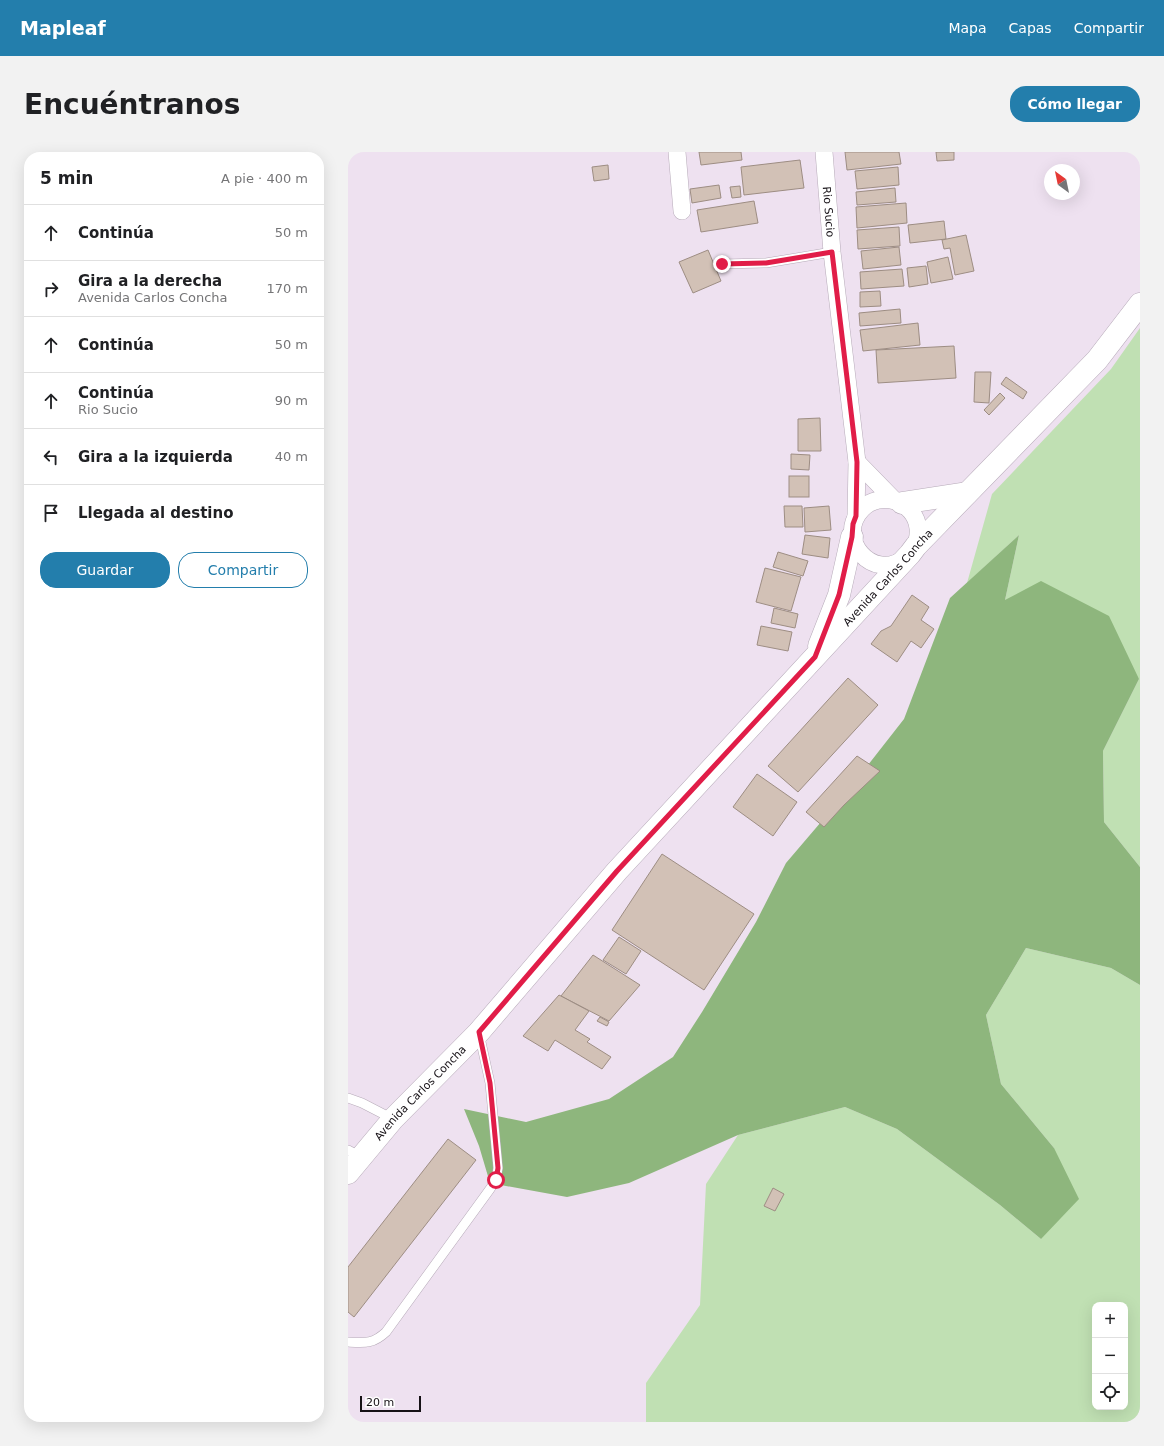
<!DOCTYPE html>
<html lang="es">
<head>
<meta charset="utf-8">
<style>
	:root { --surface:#fff; --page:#f2f2f2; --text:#202124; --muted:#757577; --line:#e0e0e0; --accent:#237eac }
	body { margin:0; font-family:"DejaVu Sans",sans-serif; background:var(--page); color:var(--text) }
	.controls { position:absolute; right:12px; bottom:12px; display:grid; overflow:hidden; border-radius:8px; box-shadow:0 4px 16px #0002 }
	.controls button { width:36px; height:36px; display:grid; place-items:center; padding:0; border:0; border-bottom:1px solid var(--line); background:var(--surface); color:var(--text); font:20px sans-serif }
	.compass { position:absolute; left:696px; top:12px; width:36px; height:36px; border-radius:50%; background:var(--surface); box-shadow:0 4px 16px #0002; rotate:327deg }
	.scale { position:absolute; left:12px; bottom:10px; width:61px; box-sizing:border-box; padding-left:4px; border:2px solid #161116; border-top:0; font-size:11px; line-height:14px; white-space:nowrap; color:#161116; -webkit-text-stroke:3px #fff; paint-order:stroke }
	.stop { position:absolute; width:12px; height:12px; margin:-9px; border:3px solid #e11d48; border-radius:50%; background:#fff }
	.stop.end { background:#e11d48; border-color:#fff; box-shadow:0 1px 4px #0008 }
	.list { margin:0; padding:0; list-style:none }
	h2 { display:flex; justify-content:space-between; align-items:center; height:52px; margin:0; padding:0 16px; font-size:17px }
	h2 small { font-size:13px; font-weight:400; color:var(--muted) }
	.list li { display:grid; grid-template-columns:26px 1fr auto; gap:12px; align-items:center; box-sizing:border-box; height:56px; padding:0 16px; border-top:1px solid var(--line) }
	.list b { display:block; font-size:15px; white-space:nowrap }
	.list p { margin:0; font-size:13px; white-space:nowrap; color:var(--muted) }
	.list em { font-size:13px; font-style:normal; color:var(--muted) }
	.actions { display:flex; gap:8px; padding:12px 16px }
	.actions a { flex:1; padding:9px 0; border:1px solid var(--accent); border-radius:16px; text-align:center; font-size:14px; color:var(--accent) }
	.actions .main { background:var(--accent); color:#fff }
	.icon { flex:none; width:22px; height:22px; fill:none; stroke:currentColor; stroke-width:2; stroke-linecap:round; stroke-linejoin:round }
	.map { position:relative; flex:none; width:792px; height:1270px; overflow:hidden; border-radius:16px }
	header { display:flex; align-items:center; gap:24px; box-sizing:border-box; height:56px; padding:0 20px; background:var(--accent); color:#fff }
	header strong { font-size:19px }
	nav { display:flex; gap:22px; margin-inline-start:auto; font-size:14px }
	.intro { display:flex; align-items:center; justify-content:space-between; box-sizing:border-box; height:96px; padding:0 24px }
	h1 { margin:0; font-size:28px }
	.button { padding:10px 18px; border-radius:16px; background:var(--accent); color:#fff; font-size:14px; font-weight:700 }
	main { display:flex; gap:24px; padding:0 24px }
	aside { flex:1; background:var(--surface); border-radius:16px; box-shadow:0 4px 16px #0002 }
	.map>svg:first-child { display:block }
	.green { fill:#c0e0b3; fill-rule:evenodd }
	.forest { fill:#8eb67d }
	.building { fill:#d2c1b6; stroke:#9d8d83 }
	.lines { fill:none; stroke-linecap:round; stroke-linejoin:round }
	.service-casing { stroke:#b6aab8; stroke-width:10 }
	.minor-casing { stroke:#b6aab8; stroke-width:18 }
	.tertiary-casing { stroke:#b6aab8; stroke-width:23 }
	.service { stroke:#fff; stroke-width:9 }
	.minor { stroke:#fff; stroke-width:17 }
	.tertiary { stroke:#fff; stroke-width:22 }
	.route { stroke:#e11d48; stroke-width:5 }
	.labels { text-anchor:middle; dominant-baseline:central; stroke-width:4; stroke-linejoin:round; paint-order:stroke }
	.street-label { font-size:11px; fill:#161116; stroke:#fff }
</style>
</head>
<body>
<header>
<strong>Mapleaf</strong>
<nav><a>Mapa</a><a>Capas</a><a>Compartir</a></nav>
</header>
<div class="intro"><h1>Encuéntranos</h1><a class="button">Cómo llegar</a></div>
<main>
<aside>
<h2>5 min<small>A pie · 400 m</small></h2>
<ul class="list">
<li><svg class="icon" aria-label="ahead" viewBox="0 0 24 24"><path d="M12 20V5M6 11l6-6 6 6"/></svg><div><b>Continúa</b></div><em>50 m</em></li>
<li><svg class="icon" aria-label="right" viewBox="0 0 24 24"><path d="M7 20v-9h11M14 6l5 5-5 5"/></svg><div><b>Gira a la derecha</b><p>Avenida Carlos Concha</p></div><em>170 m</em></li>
<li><svg class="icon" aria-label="ahead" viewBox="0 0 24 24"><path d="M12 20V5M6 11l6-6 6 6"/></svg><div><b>Continúa</b></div><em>50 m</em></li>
<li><svg class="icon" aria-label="ahead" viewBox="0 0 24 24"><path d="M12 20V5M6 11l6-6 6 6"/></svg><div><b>Continúa</b><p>Rio Sucio</p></div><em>90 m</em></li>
<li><svg class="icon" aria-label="left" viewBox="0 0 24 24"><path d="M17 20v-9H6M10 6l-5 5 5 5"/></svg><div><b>Gira a la izquierda</b></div><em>40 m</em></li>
<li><svg class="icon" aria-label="arrive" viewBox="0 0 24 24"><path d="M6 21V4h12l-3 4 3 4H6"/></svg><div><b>Llegada al destino</b></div></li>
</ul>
<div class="actions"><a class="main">Guardar</a><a>Compartir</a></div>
</aside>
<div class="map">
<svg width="792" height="1270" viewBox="0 0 792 1270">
	<rect width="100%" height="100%" fill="#eee1f0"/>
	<g class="green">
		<polygon points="792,176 792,715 756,670 755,599 791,527 657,448 671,383 619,431 644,342 763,217"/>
		<path d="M678,796L763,816L792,833V1270H298V1231L352,1153L358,1032L390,983L497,955L549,977L652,1053L693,1087L706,996L653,932L638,863ZM747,1153H777V1255H747Z"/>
	</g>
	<polygon class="forest" points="671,383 657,448 693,429 761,464 791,527 755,599 756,670 792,715 792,833 763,816 678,796 638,863 653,932 706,996 731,1047 693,1087 652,1053 549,977 497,955 390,983 281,1031 219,1045 142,1031 131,994 116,957 178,970 261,947 325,905 354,860 408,770 438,711 502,636 556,567 602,446"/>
	<g class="building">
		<polygon points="351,0 393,0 394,8 353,13"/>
		<polygon points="497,0 551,0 553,12 499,18"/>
		<polygon points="588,0 606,0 606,8 589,9"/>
		<polygon points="452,8 456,36 396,43 393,15"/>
		<polygon points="260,13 261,27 246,29 244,15"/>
		<polygon points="550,15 551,33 509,37 507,19"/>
		<polygon points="371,33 373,46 344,51 342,37"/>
		<polygon points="392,34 393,45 384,46 382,35"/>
		<polygon points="547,36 548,50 509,53 508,40"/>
		<polygon points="406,49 410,71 353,80 349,58"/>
		<polygon points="558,51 559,71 509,76 508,55"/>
		<polygon points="596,69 598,87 562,91 560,73"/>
		<polygon points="551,75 552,94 510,97 509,78"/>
		<polygon points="618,83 626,119 607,123 602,96 596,97 594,88"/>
		<polygon points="551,95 553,113 515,117 513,99"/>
		<polygon points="360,98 373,129 345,141 331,110"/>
		<polygon points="600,105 605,127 583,131 579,110"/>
		<polygon points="578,114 580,132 561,135 559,116"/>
		<polygon points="554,117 556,134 513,137 512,120"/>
		<polygon points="532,139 533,154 512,155 512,140"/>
		<polygon points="552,157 553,171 512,174 511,161"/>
		<polygon points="570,171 572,193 515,199 512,178"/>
		<polygon points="606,194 608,226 530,231 528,198"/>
		<polygon points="627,220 643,220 641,251 626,250"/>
		<polygon points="658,225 679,240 675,247 653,232"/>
		<polygon points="652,241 657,246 641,263 636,258"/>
		<polygon points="472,266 473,299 450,299 450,267"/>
		<polygon points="443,302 462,303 461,318 443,317"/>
		<rect x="441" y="324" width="20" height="21"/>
		<polygon points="436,354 454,354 455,375 437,375"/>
		<polygon points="481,354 483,378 457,380 456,356"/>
		<polygon points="457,383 482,386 480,406 454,402"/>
		<polygon points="430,400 460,409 455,424 425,415"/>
		<polygon points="417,416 453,425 443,459 408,450"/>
		<polygon points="564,443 581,455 573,468 586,477 573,496 563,489 549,510 523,492 533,479 543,474"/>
		<polygon points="426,456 450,462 447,476 423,471"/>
		<polygon points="413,474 444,480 440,499 409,493"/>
		<polygon points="500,526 530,553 450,640 420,614"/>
		<polygon points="509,604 532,619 496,653 476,675 458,660"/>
		<polygon points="409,622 449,650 425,684 385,655"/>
		<polygon points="314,702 406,762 356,838 264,778"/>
		<polygon points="271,785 293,799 278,822 255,808"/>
		<polygon points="245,803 292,833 261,869 213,844"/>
		<polygon points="211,843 241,859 227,878 242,887 239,890 263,905 254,917 207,888 200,899 175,884"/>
		<polygon points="252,865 261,870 259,874 249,869"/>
		<polygon points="100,987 128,1008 6,1165 0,1160 0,1115"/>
		<polygon points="425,1036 436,1042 427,1059 416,1054"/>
	</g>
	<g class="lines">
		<defs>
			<g id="service">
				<polyline points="374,112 418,111 484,100"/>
				<polyline points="0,946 14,951 45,967"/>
				<polyline points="0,998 13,1005"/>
				<path d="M0,1190C18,1191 25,1192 38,1180L142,1037L148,1028L150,1016L142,931L131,881"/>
			</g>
			<g id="minor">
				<polyline points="329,0 334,59"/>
				<path id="s1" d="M476,0L484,100L509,310L508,364"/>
				<polyline points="509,310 546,348"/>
				<path d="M557,406C525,431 486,386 514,357C532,338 567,349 570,376C571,383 569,388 568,394"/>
			</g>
			<g id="tertiary">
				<polyline points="554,351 619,341"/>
				<polyline points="471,494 491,443 504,385"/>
				<path id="s2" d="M0,1021L45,967L131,880L269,719L562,402L568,394L749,208L792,152"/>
			</g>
		</defs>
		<use href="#service" class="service-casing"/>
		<use href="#minor" class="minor-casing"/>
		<use href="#tertiary" class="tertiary-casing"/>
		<use href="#service" class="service"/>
		<use href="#minor" class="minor"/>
		<use href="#tertiary" class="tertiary"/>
	</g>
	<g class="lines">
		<polyline class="route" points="148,1028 150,1016 142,931 131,880 269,719 467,505 491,443 504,385 505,372 508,364 509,310 484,100 418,111 374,112"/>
	</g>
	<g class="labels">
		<g class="street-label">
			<text stroke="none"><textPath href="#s1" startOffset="60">Rio Sucio</textPath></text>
			<text stroke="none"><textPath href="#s2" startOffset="804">Avenida Carlos Concha</textPath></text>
			<text stroke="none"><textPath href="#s2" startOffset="108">Avenida Carlos Concha</textPath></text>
		</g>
	</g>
</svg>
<div class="controls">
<button>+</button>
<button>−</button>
<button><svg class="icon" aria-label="locate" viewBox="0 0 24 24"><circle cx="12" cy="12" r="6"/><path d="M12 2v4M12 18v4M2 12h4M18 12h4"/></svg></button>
</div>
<svg class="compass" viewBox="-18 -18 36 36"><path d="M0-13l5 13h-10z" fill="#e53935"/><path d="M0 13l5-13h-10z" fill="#757577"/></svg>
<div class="scale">20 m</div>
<div class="stop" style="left:148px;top:1028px"></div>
<div class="stop end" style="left:374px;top:112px"></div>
</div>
</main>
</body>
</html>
